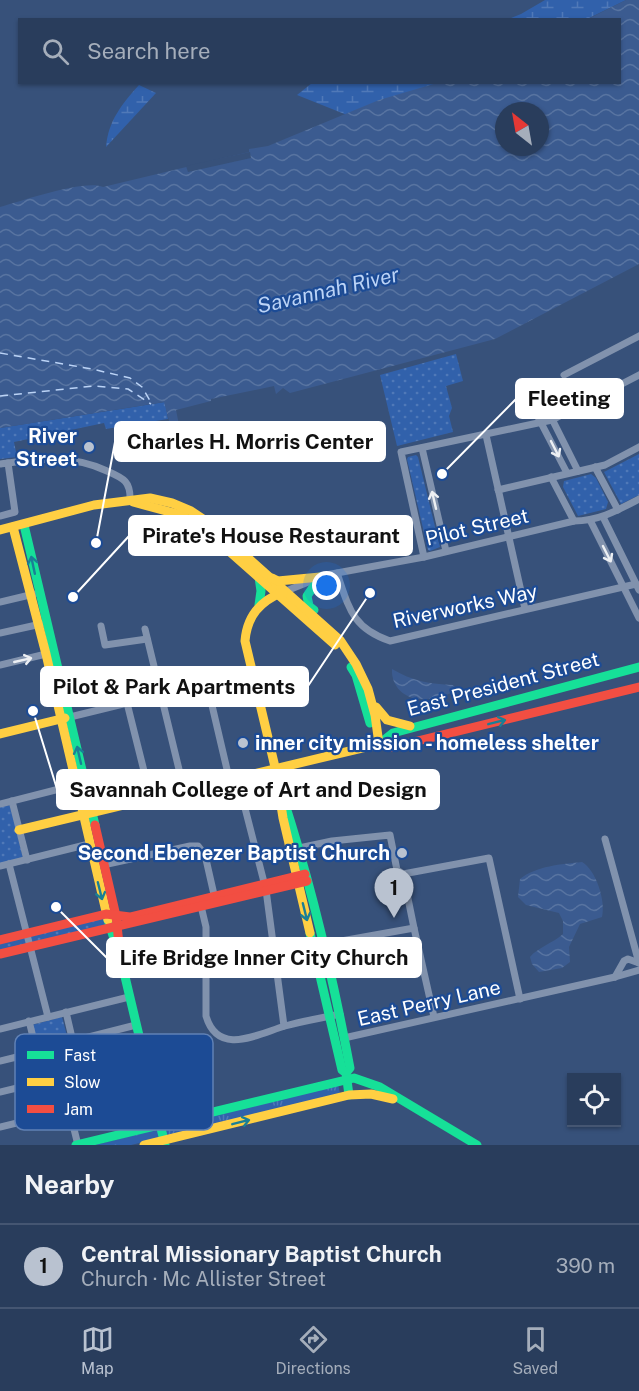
<!DOCTYPE html>
<html lang="en">
<head>
<meta charset="utf-8">
<style>
	:root { --surface:#293d5c; --page:#354865; --text:#f1f3f6; --muted:#a5aebb; --line:#455672; --accent:#b9c2d0 }
	body { margin:0; font-family:"Public Sans",sans-serif; background:var(--page); color:var(--text) }
	.controls { position:absolute; right:18px; bottom:18px; display:grid; overflow:hidden; border-radius:0px; box-shadow:0 2px 4px #0004 }
	.controls button { width:54px; height:54px; display:grid; place-items:center; padding:0; border:0; border-bottom:2px solid var(--line); background:var(--surface); color:var(--text); font:30px sans-serif }
	.compass { position:absolute; left:495px; top:102px; width:54px; height:54px; border-radius:50%; background:var(--surface); box-shadow:0 2px 4px #0004; rotate:329deg }
	.you { position:absolute; left:327px; top:586px; width:21px; height:21px; margin:-15px; border:4px solid #fff; border-radius:50%; background:#1a73e8; box-shadow:0 0 0 9px #1a73e833 }
	.badge { display:grid; place-items:center; width:39px; height:39px; border-radius:50%; background:var(--accent); color:#111; font-size:20px; font-weight:700 }
	.pin { position:absolute; translate:-50% -50px; filter:drop-shadow(0 2px 3px #0008) }
	.pin::after { content:''; position:absolute; top:32px; width:21px; height:18px; background:inherit; clip-path:polygon(0 0,100% 0,50% 100%) }
	.list { margin:0; padding:0; list-style:none }
	h2 { display:flex; justify-content:space-between; align-items:center; height:78px; margin:0; padding:0 24px; font-size:26px }
	h2 small { font-size:20px; font-weight:400; color:var(--muted) }
	.list li { display:grid; grid-template-columns:39px 1fr auto; gap:18px; align-items:center; box-sizing:border-box; height:84px; padding:0 24px; border-top:2px solid var(--line) }
	.list b { display:block; font-size:22px; white-space:nowrap }
	.list p { margin:0; font-size:20px; white-space:nowrap; color:var(--muted) }
	.list em { font-size:20px; font-style:normal; color:var(--muted) }
	.icon { flex:none; width:33px; height:33px; fill:none; stroke:currentColor; stroke-width:2; stroke-linecap:round; stroke-linejoin:round }
	.map { position:relative; flex:none; width:639px; height:1145px; overflow:hidden }
	.search { position:absolute; background:var(--surface); box-shadow:0 2px 4px #0004; left:18px; right:18px; top:18px; height:66px; display:flex; align-items:center; gap:15px; box-sizing:border-box; padding:0 21px; border-radius:0px; color:var(--muted); font-size:22px }
	.sheet { height:162px; background:var(--surface) }
	nav { display:flex; justify-content:space-around; align-items:center; box-sizing:border-box; height:84px; border-top:2px solid var(--line); background:var(--surface); font-size:16px; color:var(--muted) }
	nav a { display:grid; justify-items:center; gap:3px }
	nav .on { color:var(--accent) }
	.map>svg:first-child { display:block }
	.grass { fill:url(#grass-tufts) }
	.wetland { fill:url(#wetland-marsh) }
	.park { fill:url(#park-dots) }
	.water { fill:url(#water-waves); fill-rule:evenodd }
	.pier { fill:#37517a }
	.lines { fill:none; stroke-linecap:round; stroke-linejoin:round }
	.ferry { stroke:#bbd3f6; stroke-width:1.5; stroke-dasharray:8 6; stroke-linecap:butt }
	.street { stroke:#8192ad; stroke-width:7 }
	.fast { stroke:#16e098; stroke-width:9 }
	.slow { stroke:#ffcf43; stroke-width:9 }
	.jam { stroke:#f24e42; stroke-width:9 }
	.oneway { stroke:#eceff3 }
	.oneway2 { stroke:#1a7f96 }
	.poi-dot { fill:#b9c2d0; stroke:#1c4b95; stroke-width:2 }
	.labels { text-anchor:middle; dominant-baseline:central; stroke-width:4.5; stroke-linejoin:round; paint-order:stroke }
	.poi-label { font-size:20px; font-weight:bold; fill:#fff; stroke:#1c4b95; text-anchor:end }
	.street-label { font-size:20px; fill:#fff; stroke:#1c4b95 }
	.water-label { font-size:21px; font-style:italic; fill:#bbd3f6; stroke:#1c4b95 }
	.key { fill:#1c4b95; stroke:#6081b5; stroke-width:1.5 }
	.key-label { font-size:16px; fill:#fff }
	.leader { fill:none; stroke:#fff; stroke-width:2 }
	.callout-dot { fill:#fff; stroke:#1c4b95; stroke-width:2 }
	.callout { fill:#fff; stroke:#fff; stroke-width:2 }
	.callout-label { font-size:21px; text-anchor:middle; font-weight:bold; fill:#111 }
</style>
</head>
<body>
<div class="map">
<svg width="639" height="1145" viewBox="0 0 639 1145">
	<defs>
		<pattern id="grass-tufts" width="24" height="20" patternUnits="userSpaceOnUse" patternTransform="scale(1.5)"><rect width="24" height="20" fill="#3161ab"/><path d="M3 7l-1-3M5 7V3M7 7l1-3M15 17l-1-3M17 17v-4M19 17l1-3" fill="none" stroke="#5079b8"/></pattern>
		<pattern id="wetland-marsh" width="20" height="14" patternUnits="userSpaceOnUse" patternTransform="scale(1.5)"><rect width="20" height="14" fill="#3161ab"/><path d="M1 5h8M5 5V1M11 12h8M15 12V8" fill="none" stroke="#5079b8"/></pattern>
		<pattern id="park-dots" width="8" height="8" patternUnits="userSpaceOnUse" patternTransform="scale(1.5)"><rect width="8" height="8" fill="#3161ab"/><path d="M2 2h.1M6 6h.1" fill="none" stroke="#5079b8" stroke-width="1.8" stroke-linecap="round"/></pattern>
		<pattern id="water-waves" width="16" height="10" patternUnits="userSpaceOnUse" patternTransform="scale(1.5)"><rect width="16" height="10" fill="#3b5b90"/><path d="M0 5q4-4 8 0t8 0" fill="none" stroke="#5874a1"/></pattern>
	</defs>
	<rect width="100%" height="100%" fill="#37517a"/>
	<polygon class="grass" points="338,1084 340,1094 131,1145 95,1145"/>
	<g class="wetland">
		<polygon points="545,0 626,0 587,19 506,20 521,14"/>
		<polygon points="312,83 442,83 352,117 297,95"/>
		<path d="M139,85L156,93L106,147C108,121 122,104 139,85Z"/>
	</g>
	<g class="park">
		<polygon points="456,354 463,381 446,386 452,408 449,416 453,432 397,446 380,375"/>
		<polygon points="165,402 168,419 106,429 104,423 14,442 17,457 0,459 0,428"/>
		<polygon points="639,454 639,495 621,504 604,472"/>
		<polygon points="416,455 418,457 440,547 430,551 428,550 407,459 408,457"/>
		<polygon points="591,474 596,478 608,502 606,509 578,516 563,487 564,481"/>
		<polygon points="10,805 23,858 0,864 0,807"/>
		<polygon points="102,913 108,932 0,958 0,938"/>
		<polygon points="62,1017 76,1070 46,1077 32,1025"/>
	</g>
	<g class="water">
		<path d="M626,0H639V264L495,339L290,393L283,388L276,394L274,386L211,399V401L176,410L180,430L172,432L164,402L0,428V207C22,201 85,179 103,187L249,152V149L268,146L379,100L437,83L620,82V20L588,19ZM504,111H540V147H504Z"/>
		<path d="M392,669C412,681 430,684 453,685L459,691C449,693 437,699 426,699C407,701 391,688 392,669Z"/>
		<path d="M582,862C596,870 606,901 602,917L580,924L569,947L570,962L562,968L539,972L532,964L530,957C537,948 553,943 563,934V921L559,913L526,905L518,897L520,879C536,866 562,864 582,862Z"/>
	</g>
	<polygon class="pier" points="250,152 251,158 188,172 186,166"/>
	<g class="lines">
		<g class="ferry">
			<polyline points="0,353 92,369 130,378 142,387 152,404"/>
			<polyline points="0,396 94,386 128,389 151,404"/>
		</g>
		<g class="street">
			<polyline points="564,375 639,336"/>
			<polyline points="486,435 525,609"/>
			<polyline points="422,448 446,551"/>
			<path d="M0,464C37,459 71,454 107,471C123,478 131,481 130,501"/>
			<polyline points="595,467 618,510"/>
			<polyline points="567,473 523,388 534,383 578,471"/>
			<polyline points="551,477 574,521"/>
			<polyline points="498,490 605,465 639,447"/>
			<polyline points="0,516 15,512 8,463"/>
			<polyline points="603,517 639,590"/>
			<polyline points="590,520 639,618"/>
			<polyline points="424,557 401,452 552,420 639,375"/>
			<path d="M337,573C349,608 352,628 390,641L636,584"/>
			<path d="M286,591L326,575L424,557L574,521C599,521 618,510 639,499"/>
			<polyline points="0,602 34,594"/>
			<polyline points="101,626 105,645 147,639"/>
			<polyline points="145,629 184,790"/>
			<polyline points="0,633 41,624"/>
			<polyline points="0,665 46,654"/>
			<polyline points="207,684 229,778"/>
			<polyline points="127,703 145,775"/>
			<polyline points="70,717 254,672"/>
			<polyline points="237,777 266,890 284,1026"/>
			<polyline points="12,801 27,860"/>
			<polyline points="0,804 75,785"/>
			<polyline points="605,839 639,963"/>
			<polyline points="299,848 332,841 390,835 397,870 403,874 414,928"/>
			<polyline points="9,864 48,1017"/>
			<polyline points="103,865 190,846 198,846 205,855 215,899"/>
			<polyline points="0,866 89,844"/>
			<polyline points="403,874 489,858 520,999"/>
			<path d="M201,906L206,927V1016C218,1057 258,1034 285,1026C303,1021 322,1018 340,1014"/>
			<polyline points="319,945 414,928 434,1017"/>
			<polyline points="615,977 624,961 628,959 639,963"/>
			<polyline points="66,1012 80,1072"/>
			<polyline points="29,1021 44,1081"/>
			<polyline points="0,1029 129,997"/>
			<polyline points="344,1038 615,977 639,970"/>
			<polyline points="73,1041 136,1025"/>
			<polyline points="0,1061 37,1052"/>
			<polyline points="61,1077 78,1145"/>
			<polyline points="0,1092 144,1057"/>
			<polyline points="0,1127 152,1090"/>
		</g>
		<g class="fast">
			<polyline points="24,525 95,825"/>
			<polyline points="259,577 261,591 259,605"/>
			<polyline points="314,610 309,606 307,596 320,577"/>
			<polyline points="351,667 356,675 370,723"/>
			<polyline points="379,744 393,733 639,667"/>
			<path d="M284,801C312,888 333,978 350,1068L346,1073"/>
			<polyline points="108,920 122,964 165,1145"/>
			<polyline points="310,933 342,1070 346,1073 349,1095"/>
			<polyline points="76,1145 354,1078 380,1087 477,1145"/>
		</g>
		<g class="slow">
			<polyline points="133,502 181,515 205,530 335,645"/>
			<polyline points="13,527 46,654 108,920"/>
			<polyline points="0,530 94,505 150,498 172,503 191,511 209,523 340,640 356,664 368,689 375,715 379,744"/>
			<polyline points="272,578 278,581 320,577"/>
			<path d="M283,592C260,601 247,616 245,641L275,767L283,818L310,933"/>
			<polyline points="376,707 387,720 410,726"/>
			<polyline points="0,734 65,718"/>
			<polyline points="19,830 379,744"/>
			<polyline points="144,1145 349,1095 371,1094 393,1099"/>
		</g>
		<g class="jam">
			<polyline points="379,744 393,747 639,687"/>
			<polyline points="95,825 116,916 119,944"/>
			<polyline points="0,940 106,914 130,917 305,874"/>
			<polyline points="0,954 307,881"/>
		</g>
	</g>
	<defs><path id="oneway-shaft" d="M-6 0H5M1.5-3L5.5 0L1.5 3" fill="none" stroke-width="1.6" stroke-linecap="round" stroke-linejoin="round" transform="scale(1.5)"/></defs>
	<g class="oneway">
		<use href="#oneway-shaft" transform="translate(555 449) rotate(63)"/>
		<use href="#oneway-shaft" transform="translate(434 500) rotate(-103)"/>
		<use href="#oneway-shaft" transform="translate(607 554) rotate(63)"/>
		<use href="#oneway-shaft" transform="translate(23 660) rotate(-13)"/>
	</g>
	<g class="oneway2">
		<use href="#oneway-shaft" transform="translate(33 565) rotate(-102)"/>
		<use href="#oneway-shaft" transform="translate(497 722) rotate(-14)"/>
		<use href="#oneway-shaft" transform="translate(79 755) rotate(-103)"/>
		<use href="#oneway-shaft" transform="translate(100 891) rotate(76)"/>
		<use href="#oneway-shaft" transform="translate(305 912) rotate(76)"/>
		<use href="#oneway-shaft" transform="translate(241 1122) rotate(-14)"/>
	</g>
	<g class="poi-dot">
		<circle cx="89" cy="447" r="6"/>
		<circle cx="243" cy="743" r="6"/>
		<circle cx="402" cy="853" r="6"/>
	</g>
	<g class="labels">
		<g class="poi-label">
			<text x="77" y="436">River<tspan x="77" dy="23">Street</tspan></text>
			<text x="255" y="743" text-anchor="start">inner city mission - homeless shelter</text>
			<text x="390" y="853">Second Ebenezer Baptist Church</text>
		</g>
		<g class="street-label">
			<text transform="translate(477 527) rotate(-13)">Pilot Street</text>
			<text transform="translate(465 606) rotate(-12)">Riverworks Way</text>
			<text transform="translate(503 684) rotate(-15)">East President Street</text>
			<text transform="translate(429 1003) rotate(-13)">East Perry Lane</text>
		</g>
		<g class="water-label">
			<text transform="translate(328 290) rotate(-13)">Savannah River</text>
		</g>
	</g>
	<rect x="15" y="1034" width="198" height="96" rx="9" class="key"/>
	<rect x="27" y="1051" width="27" height="8" fill="#16e098"/>
	<rect x="27" y="1078" width="27" height="8" fill="#ffcf43"/>
	<rect x="27" y="1105" width="27" height="8" fill="#f24e42"/>
	<g class="key-label">
		<text x="64" y="1061">Fast</text>
		<text x="64" y="1088">Slow</text>
		<text x="64" y="1115">Jam</text>
	</g>
	<path class="leader" d="M442 474L516 399M96 543L115 442M73 597L129 536M370 593L308 686M33 711L57 789M56 907L107 958"/>
	<g class="callout-dot">
		<circle cx="442" cy="474" r="6"/>
		<circle cx="96" cy="543" r="6"/>
		<circle cx="73" cy="597" r="6"/>
		<circle cx="370" cy="593" r="6"/>
		<circle cx="33" cy="711" r="6"/>
		<circle cx="56" cy="907" r="6"/>
	</g>
	<g class="callout">
		<rect x="516" y="379" width="107" height="39" rx="6"/>
		<rect x="115" y="422" width="270" height="39" rx="6"/>
		<rect x="129" y="516" width="283" height="39" rx="6"/>
		<rect x="41" y="667" width="267" height="39" rx="6"/>
		<rect x="57" y="770" width="382" height="39" rx="6"/>
		<rect x="107" y="938" width="314" height="39" rx="6"/>
	</g>
	<g class="callout-label">
		<text x="569" y="406">Fleeting</text>
		<text x="250" y="449">Charles H. Morris Center</text>
		<text x="271" y="543">Pirate's House Restaurant</text>
		<text x="174" y="694">Pilot &amp; Park Apartments</text>
		<text x="248" y="797">Savannah College of Art and Design</text>
		<text x="264" y="965">Life Bridge Inner City Church</text>
	</g>
</svg>
<div class="controls">
<button><svg class="icon" aria-label="locate" viewBox="0 0 24 24"><circle cx="12" cy="12" r="6"/><path d="M12 2v4M12 18v4M2 12h4M18 12h4"/></svg></button>
</div>
<svg class="compass" viewBox="-18 -18 36 36"><path d="M0-13l5 13h-10z" fill="#e53935"/><path d="M0 13l5-13h-10z" fill="#a5aebb"/></svg>
<div class="you"></div>
<div class="pin badge" style="left:394px;top:918px">1</div>
<div class="search"><svg class="icon" aria-label="search" viewBox="0 0 24 24"><circle cx="10" cy="10" r="6"/><path d="M15 15l6 6"/></svg>Search here</div>
</div>
<section class="sheet">
<h2>Nearby<small></small></h2>
<ul class="list">
<li><span class="badge">1</span><div><b>Central Missionary Baptist Church</b><p>Church · Mc Allister Street</p></div><em>390 m</em></li>
</ul>
</section>
<nav>
<a class="on"><svg class="icon" aria-label="map" viewBox="0 0 24 24"><path d="M3 6l6-2 6 2 6-2v14l-6 2-6-2-6 2zM9 4v14M15 6v14"/></svg>Map</a>
<a><svg class="icon" aria-label="directions" viewBox="0 0 24 24"><path d="M12 3l9 9-9 9-9-9zM9 14v-3h6M13 9l2 2-2 2"/></svg>Directions</a>
<a><svg class="icon" aria-label="saved" viewBox="0 0 24 24"><path d="M7 4h10v16l-5-4-5 4z"/></svg>Saved</a>
</nav>
</body>
</html>
